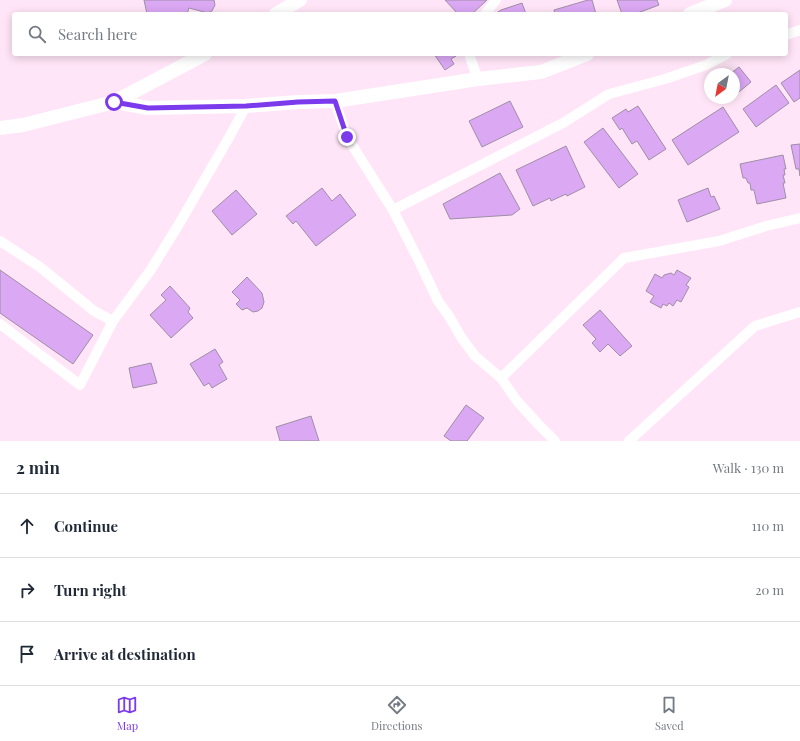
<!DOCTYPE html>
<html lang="en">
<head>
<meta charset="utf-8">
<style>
	:root { --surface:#fff; --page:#f2f2f3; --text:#1f2937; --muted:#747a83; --line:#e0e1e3; --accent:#7c3aed }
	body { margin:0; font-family:"Playfair Display",serif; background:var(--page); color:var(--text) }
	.compass { position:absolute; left:704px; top:68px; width:36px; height:36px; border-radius:50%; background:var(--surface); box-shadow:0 2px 10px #0003; rotate:212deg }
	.stop { position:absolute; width:12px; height:12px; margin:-9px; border:3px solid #7c3aed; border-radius:50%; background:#fff }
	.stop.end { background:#7c3aed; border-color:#fff; box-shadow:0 1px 4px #0008 }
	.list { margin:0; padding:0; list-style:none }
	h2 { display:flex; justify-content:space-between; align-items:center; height:52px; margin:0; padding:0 16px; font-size:17px }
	h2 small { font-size:13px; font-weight:400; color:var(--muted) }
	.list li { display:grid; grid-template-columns:26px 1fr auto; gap:12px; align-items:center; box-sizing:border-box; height:64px; padding:0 16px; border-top:1px solid var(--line) }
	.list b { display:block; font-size:15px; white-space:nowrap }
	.list em { font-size:13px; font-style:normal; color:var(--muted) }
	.icon { flex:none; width:22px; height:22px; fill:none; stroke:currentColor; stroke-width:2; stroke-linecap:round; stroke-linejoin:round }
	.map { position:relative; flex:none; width:800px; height:441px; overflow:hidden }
	.search { position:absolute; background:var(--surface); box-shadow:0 2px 10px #0003; left:12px; right:12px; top:12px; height:44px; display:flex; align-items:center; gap:10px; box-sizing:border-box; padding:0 14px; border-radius:4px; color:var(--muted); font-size:15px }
	.sheet { height:244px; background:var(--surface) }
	nav { display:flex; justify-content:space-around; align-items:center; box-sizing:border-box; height:56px; border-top:1px solid var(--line); background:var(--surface); font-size:11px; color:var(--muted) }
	nav a { display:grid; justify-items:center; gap:2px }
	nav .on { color:var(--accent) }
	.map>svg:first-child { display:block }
	.building { fill:#dba8f4; stroke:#9d8fa5 }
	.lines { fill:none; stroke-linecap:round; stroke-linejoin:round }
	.street { stroke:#fff; stroke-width:10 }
	.secondary { stroke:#fff; stroke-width:14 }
	.route { stroke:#7c3aed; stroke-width:5 }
</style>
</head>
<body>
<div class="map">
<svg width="800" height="441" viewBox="0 0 800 441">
	<rect width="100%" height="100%" fill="#ffe5f7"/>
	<g class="building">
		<polygon points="144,0 214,0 215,5 212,11 208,13 189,8 187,14 147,14"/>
		<polygon points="445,0 487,0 472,14 458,14"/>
		<polygon points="588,0 592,0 596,14 555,14 554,10"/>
		<polygon points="617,0 657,0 659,5 635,14 622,14"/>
		<polygon points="522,3 526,14 495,14 501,10"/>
		<polygon points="434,54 455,54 456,56 451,59 454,64 445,70"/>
		<polygon points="739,67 751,82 734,96 734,74 730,74"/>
		<polygon points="800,70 800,98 794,102 781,83"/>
		<polygon points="776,85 789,103 756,127 743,109"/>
		<polygon points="510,101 523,127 482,147 469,121"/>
		<polygon points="638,106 666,149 649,160 637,141 632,144 622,128 620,130 612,118 626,109 628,112"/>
		<polygon points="723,107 739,132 688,165 672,140"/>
		<polygon points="603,128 638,174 619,188 584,142"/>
		<polygon points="800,144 800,176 799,169 796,169 791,145"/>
		<polygon points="566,146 585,187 567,196 566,194 551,201 550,198 533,206 516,170"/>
		<polygon points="783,155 786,169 784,169 785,175 783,175 785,183 783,183 786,198 757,204 754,190 751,190 750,183 748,183 746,178 743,178 740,164"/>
		<polygon points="500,173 520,209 512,215 450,219 443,204"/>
		<polygon points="322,188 332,201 340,194 356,215 316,246 296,221 293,224 286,216"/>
		<polygon points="708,188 711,197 714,196 720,209 687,222 678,200"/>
		<polygon points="236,190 257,214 232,235 212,211"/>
		<polygon points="0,270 93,335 73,364 0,313"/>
		<polygon points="677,270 691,278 686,285 689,287 681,302 677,300 673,306 669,303 667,306 663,304 661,308 650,302 654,296 646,291 655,274 662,278 664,275 671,273 674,275"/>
		<polygon points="247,277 262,293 264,302 262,308 258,311 253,312 247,308 242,310 236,304 240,300 232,292"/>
		<polygon points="170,286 190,308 188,312 193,318 171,338 150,315 166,300 161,295"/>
		<polygon points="600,310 632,346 620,356 608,344 600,352 592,343 596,339 583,325"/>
		<polygon points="215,349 223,362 219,365 227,379 212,388 209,383 204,386 190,364"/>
		<polygon points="151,363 157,383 133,388 129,368"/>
		<polygon points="466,405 484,418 467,441 451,441 444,436"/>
		<polygon points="311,416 319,441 280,441 276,427"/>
	</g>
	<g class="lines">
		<g class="street">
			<polyline points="485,14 496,0"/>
			<polyline points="786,35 800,30"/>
			<polyline points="471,54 470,57 478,79"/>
			<polyline points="335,101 347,137 393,210 421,265 438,301 449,316 461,337 475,356 501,378 517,401 540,426 555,441"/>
			<polyline points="393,210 563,123 609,94 665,79 706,65 727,54"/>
			<polyline points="0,241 40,267 94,311 113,321"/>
			<polyline points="0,324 80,385 113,321 150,271 179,224 231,134 246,106"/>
			<polyline points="501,378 624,258 719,241 766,226 800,218"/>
			<polyline points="629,441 755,326 774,320 800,312"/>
		</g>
		<g class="secondary">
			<polyline points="276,14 300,0"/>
			<polyline points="690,14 725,0"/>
			<polyline points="114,102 148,108 246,106 298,102 335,101 478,79 541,72 587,54"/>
			<polyline points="0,128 23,125 114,102 205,54"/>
		</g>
	</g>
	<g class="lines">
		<polyline class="route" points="114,102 148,108 246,106 298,102 335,101 347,137"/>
	</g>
</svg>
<svg class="compass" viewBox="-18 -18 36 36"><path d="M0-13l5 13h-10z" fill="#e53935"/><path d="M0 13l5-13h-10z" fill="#747a83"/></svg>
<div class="stop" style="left:114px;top:102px"></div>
<div class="stop end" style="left:347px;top:137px"></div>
<div class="search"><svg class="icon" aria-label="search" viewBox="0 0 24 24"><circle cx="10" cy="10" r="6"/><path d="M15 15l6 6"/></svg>Search here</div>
</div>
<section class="sheet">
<h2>2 min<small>Walk · 130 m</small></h2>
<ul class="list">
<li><svg class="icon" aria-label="ahead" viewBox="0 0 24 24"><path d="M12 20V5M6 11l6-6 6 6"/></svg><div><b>Continue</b></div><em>110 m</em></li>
<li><svg class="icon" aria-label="right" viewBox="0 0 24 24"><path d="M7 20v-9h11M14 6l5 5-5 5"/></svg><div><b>Turn right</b></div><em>20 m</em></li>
<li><svg class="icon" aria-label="arrive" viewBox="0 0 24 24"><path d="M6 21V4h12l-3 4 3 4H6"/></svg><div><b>Arrive at destination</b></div></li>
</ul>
</section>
<nav>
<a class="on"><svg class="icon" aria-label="map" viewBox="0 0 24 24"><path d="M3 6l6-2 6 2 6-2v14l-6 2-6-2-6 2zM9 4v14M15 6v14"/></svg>Map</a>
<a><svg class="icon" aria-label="directions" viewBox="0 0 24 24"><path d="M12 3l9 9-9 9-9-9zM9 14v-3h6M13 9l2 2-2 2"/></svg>Directions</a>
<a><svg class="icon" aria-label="saved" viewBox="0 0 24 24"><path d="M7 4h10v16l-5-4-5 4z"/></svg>Saved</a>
</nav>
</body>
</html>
